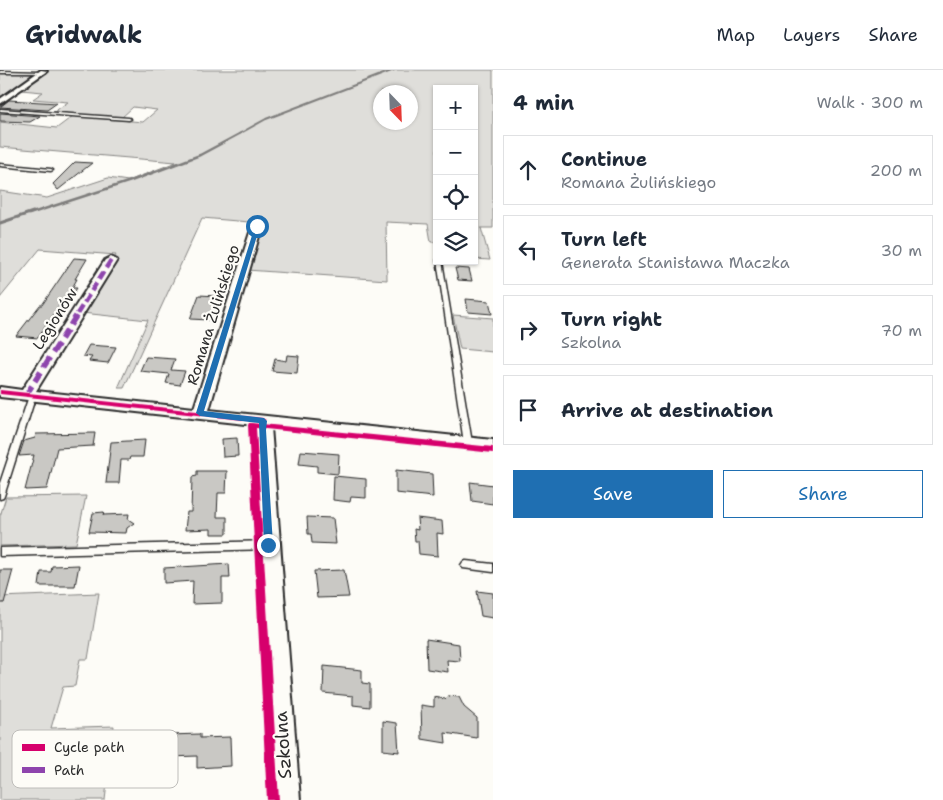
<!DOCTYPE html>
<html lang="en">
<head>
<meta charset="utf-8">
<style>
	:root { --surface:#fff; --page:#f6f6f7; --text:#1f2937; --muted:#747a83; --line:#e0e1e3; --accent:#1f6fb2 }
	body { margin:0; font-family:"Shantell Sans",sans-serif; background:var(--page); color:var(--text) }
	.controls { position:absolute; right:15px; top:15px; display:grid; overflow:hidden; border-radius:0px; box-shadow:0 1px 4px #0004 }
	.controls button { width:45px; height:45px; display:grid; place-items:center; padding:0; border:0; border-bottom:1px solid var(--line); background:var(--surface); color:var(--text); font:25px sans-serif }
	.compass { position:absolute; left:373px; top:15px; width:45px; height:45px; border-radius:50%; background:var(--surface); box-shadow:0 1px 4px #0004; rotate:157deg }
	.stop { position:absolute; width:15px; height:15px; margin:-11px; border:4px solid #1f6fb2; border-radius:50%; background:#fff }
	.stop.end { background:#1f6fb2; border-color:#fff; box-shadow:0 1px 5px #0008 }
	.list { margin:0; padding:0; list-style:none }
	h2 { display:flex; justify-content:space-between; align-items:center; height:65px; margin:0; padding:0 20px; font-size:21px }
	h2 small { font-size:16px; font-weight:400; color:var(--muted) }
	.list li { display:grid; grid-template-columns:32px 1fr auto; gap:15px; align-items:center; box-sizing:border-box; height:70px; margin:0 10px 10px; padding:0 10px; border:1px solid var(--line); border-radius:0px }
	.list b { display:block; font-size:19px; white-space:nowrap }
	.list p { margin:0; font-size:16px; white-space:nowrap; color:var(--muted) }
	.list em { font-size:16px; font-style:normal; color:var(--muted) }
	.actions { display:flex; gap:10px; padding:15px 20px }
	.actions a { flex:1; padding:11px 0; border:1px solid var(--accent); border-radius:0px; text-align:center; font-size:18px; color:var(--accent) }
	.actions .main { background:var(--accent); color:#fff }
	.icon { flex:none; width:28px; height:28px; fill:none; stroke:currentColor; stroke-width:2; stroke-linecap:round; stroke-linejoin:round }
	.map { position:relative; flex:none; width:493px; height:730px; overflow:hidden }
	header { display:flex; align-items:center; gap:30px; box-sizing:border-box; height:70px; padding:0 25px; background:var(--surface); border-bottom:1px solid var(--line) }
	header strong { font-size:24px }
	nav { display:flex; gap:28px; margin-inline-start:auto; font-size:18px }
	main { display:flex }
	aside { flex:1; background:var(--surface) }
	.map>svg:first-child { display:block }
	.green { fill:#dfdeda; stroke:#858482; fill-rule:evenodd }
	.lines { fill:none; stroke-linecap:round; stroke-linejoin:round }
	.stream-far2 { stroke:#7e7d7b; stroke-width:2 }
	.stream-far1 { stroke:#7e7d7b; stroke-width:2.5 }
	.stream { stroke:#7e7d7b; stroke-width:3 }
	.building { fill:#c9c8c4; stroke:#2b2b2b }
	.service-casing { stroke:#2b2b2b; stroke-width:3 }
	.minor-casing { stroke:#2b2b2b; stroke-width:4 }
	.service { fill:#fdfcf7; fill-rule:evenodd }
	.minor { fill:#fdfcf7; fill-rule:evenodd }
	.quiet-far1 { stroke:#8e44ad; stroke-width:4.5; stroke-dasharray:9 4.5; stroke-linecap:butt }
	.quiet { stroke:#8e44ad; stroke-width:5.5; stroke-dasharray:11 5.5; stroke-linecap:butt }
	.cycleway-casing { stroke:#fdfcf7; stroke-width:3 }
	.cycleway { fill:#d6006c; fill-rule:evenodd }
	.route { fill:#1f6fb2 }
	.labels { text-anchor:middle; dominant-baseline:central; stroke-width:4.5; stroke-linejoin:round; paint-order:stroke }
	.street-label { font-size:15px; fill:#2b2b2b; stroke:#fdfcf7 }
	.near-street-label { font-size:18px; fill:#2b2b2b; stroke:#fdfcf7 }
	.key { fill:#fdfcf7; stroke:#bebdba; stroke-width:1 }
	.key-label { font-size:14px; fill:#2b2b2b }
</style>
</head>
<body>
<header>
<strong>Gridwalk</strong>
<nav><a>Map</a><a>Layers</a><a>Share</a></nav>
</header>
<main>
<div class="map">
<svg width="493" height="730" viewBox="0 0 493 730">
	<rect width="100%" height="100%" fill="#fdfcf7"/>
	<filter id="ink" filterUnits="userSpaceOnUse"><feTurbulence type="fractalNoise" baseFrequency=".02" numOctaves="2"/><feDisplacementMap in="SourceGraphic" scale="10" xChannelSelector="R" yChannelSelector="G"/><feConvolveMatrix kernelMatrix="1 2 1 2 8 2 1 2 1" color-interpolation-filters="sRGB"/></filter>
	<g filter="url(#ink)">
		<g class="green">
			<path d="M48,0H493V158H481L490,190L474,189V19H437V172H431L428,154L386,152L387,210L247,200L261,153L202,148L124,318H118L148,250L82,243L116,185L40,179L0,228V121L47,128L108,108L128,111L176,92L0,77V52L57,58L73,46L143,52L157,40L133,37L121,48L54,42L68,32L33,29L43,22L21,20ZM380,22H410V52H380Z"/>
			<polygon points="0,3 32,4 34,5 0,29"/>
			<polygon points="453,245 493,248 493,282 460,279"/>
			<polygon points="86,426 76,474 0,476 0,446 6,427"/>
			<polygon points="99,523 88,589 80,589 75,616 63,617 51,658 114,656 105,730 0,730 0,527"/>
		</g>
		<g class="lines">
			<polyline class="stream-far2" points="239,64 266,49 394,0"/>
			<polyline class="stream-far1" points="29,144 131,111 200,85 241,63"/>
			<polyline class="stream" points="0,153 33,142"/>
		</g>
		<g class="building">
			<polygon points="9,30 57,33 47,40 0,37"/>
			<polygon points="0,43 40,46 30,52 0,51"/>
			<polygon points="75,92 92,93 58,120 53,114"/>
			<polygon points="74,188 87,189 75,209 77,209 72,218 77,218 69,230 64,229 38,268 16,266 40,235 42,235"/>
			<polygon points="455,198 469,199 472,211 458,210"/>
			<polygon points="199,225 217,226 209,250 190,249"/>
			<polygon points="466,229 489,231 492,244 468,242"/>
			<polygon points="89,275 116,277 108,293 89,291 92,287 83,286"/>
			<polygon points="287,285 299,286 297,303 272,301 275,289 286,291"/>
			<polygon points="146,287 175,289 171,300 185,301 180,315 166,313 169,304 140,301"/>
			<polygon points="95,363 93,376 57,378 47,419 25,420 34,385 19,386 24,371 35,368 36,364"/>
			<polygon points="237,368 238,386 223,387 222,369"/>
			<polygon points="145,370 143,387 130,387 129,390 121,390 119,413 106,413 111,372"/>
			<polygon points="301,381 339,384 338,404 317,402 317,396 299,394"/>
			<polygon points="396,400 432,404 433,427 396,423"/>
			<polygon points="197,401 227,401 226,423 218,423 217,447 227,447 227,464 211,464 211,459 185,460 187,442 191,442 192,407 197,406"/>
			<polygon points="334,406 366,409 366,428 351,427 350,432 333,430"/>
			<polygon points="470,412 493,415 493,434 472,431"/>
			<polygon points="104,442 103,445 129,444 128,449 134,453 127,458 126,463 89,462 93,443"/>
			<polygon points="307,447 333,448 336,474 312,473 311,464 308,464"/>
			<polygon points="417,448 442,451 443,464 437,463 438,486 419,484 418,471 415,471 414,459 418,460"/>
			<polygon points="229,494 230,508 222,508 222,533 192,534 193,511 164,513 164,498"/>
			<polygon points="79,495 75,516 39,516 41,502 51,502 52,496"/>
			<polygon points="0,500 13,500 4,533 0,533"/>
			<polygon points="344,500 349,527 317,528 314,501"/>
			<polygon points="477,521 493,523 493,548 481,546"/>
			<polygon points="426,569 459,574 460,591 447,590 448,602 427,599"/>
			<polygon points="324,596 362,600 362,613 370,614 370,637 353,635 353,626 323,623"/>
			<polygon points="448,626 459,627 464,637 477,648 477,668 445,663 446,673 422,669 421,635 434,637 434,627 445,629"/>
			<polygon points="383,651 397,653 399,682 383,680"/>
			<polygon points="200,664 200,668 230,667 231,696 197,698 197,686 170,687 170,698 136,700 139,670 169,669 169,665"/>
		</g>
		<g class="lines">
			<defs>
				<g id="service">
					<polygon points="0,1 41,2 43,3 0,3"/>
					<polygon points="0,39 129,48 131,49 129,50 0,41"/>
					<polygon points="0,94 51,99 53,100 51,101 0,96"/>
					<polygon points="437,190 442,191 472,373 468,376 464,373"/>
					<polygon points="30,323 34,323 36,325 4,426 3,428 0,429 0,413"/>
					<polygon points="268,471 271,472 272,475 271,478 268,479 0,486 0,478"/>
					<polygon points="466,491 493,494 493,502 463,498 461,495 463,492"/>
				</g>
				<g id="minor">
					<polygon points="41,0 47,1 0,34 0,29"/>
					<polygon points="257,153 262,156 209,340 493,370 493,382 271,357 300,730 274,730 255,355 0,327 0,317 22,320 105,190 111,187 117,190 36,321 194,338 252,156"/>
				</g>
			</defs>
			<use href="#service" class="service-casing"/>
			<use href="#minor" class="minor-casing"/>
			<use href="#service" class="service"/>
			<use href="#minor" class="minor"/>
			<polyline class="quiet-far1" points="77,244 111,190"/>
			<polyline class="quiet" points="26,325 78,243"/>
			<defs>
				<g id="cycleway">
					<polygon points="0,320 262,348 266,350 262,352 0,324"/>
					<polygon points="249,353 252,353 493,377 493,383 256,358 279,730 267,730 248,355"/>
				</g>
			</defs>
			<use href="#cycleway" class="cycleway-casing"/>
			<use href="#cycleway" class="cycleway"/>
		</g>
	</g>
	<polygon class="route" points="257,155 260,156 204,341 264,348 267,351 266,360 273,475 268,479 264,475 259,353 200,346 196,343 255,156"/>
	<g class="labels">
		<g class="street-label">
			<text transform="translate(213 245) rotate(-73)">Romana Żulińskiego</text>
			<text transform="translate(55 249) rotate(-58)">Legionów</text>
		</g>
		<g class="near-street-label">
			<text transform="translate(283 675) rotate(-94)">Szkolna</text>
		</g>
	</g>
	<rect x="12" y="660" width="166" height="58" rx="8" class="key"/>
	<rect x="22" y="674" width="23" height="7" fill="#d6006c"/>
	<rect x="22" y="697" width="23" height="6" fill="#8e44ad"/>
	<g class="key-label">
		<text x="54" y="682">Cycle path</text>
		<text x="54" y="705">Path</text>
	</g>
</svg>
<div class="controls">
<button>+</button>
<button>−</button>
<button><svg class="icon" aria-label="locate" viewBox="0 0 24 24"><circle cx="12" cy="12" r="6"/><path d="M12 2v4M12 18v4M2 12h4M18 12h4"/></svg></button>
<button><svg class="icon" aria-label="layers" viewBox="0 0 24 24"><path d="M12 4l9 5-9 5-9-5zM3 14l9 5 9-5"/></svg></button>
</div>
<svg class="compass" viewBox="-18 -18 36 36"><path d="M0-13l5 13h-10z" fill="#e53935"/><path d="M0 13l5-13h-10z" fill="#747a83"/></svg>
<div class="stop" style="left:257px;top:156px"></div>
<div class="stop end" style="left:268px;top:475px"></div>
</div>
<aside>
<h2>4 min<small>Walk · 300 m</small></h2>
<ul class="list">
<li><svg class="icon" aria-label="ahead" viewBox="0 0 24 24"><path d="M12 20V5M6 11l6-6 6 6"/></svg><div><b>Continue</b><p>Romana Żulińskiego</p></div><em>200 m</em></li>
<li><svg class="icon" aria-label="left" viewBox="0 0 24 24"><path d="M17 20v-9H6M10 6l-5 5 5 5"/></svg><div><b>Turn left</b><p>Generała Stanisława Maczka</p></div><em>30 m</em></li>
<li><svg class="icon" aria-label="right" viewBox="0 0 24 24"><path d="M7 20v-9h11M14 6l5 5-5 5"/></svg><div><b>Turn right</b><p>Szkolna</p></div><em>70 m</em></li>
<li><svg class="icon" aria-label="arrive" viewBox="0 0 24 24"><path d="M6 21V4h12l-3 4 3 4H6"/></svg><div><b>Arrive at destination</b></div></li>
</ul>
<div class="actions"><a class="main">Save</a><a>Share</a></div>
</aside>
</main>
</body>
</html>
